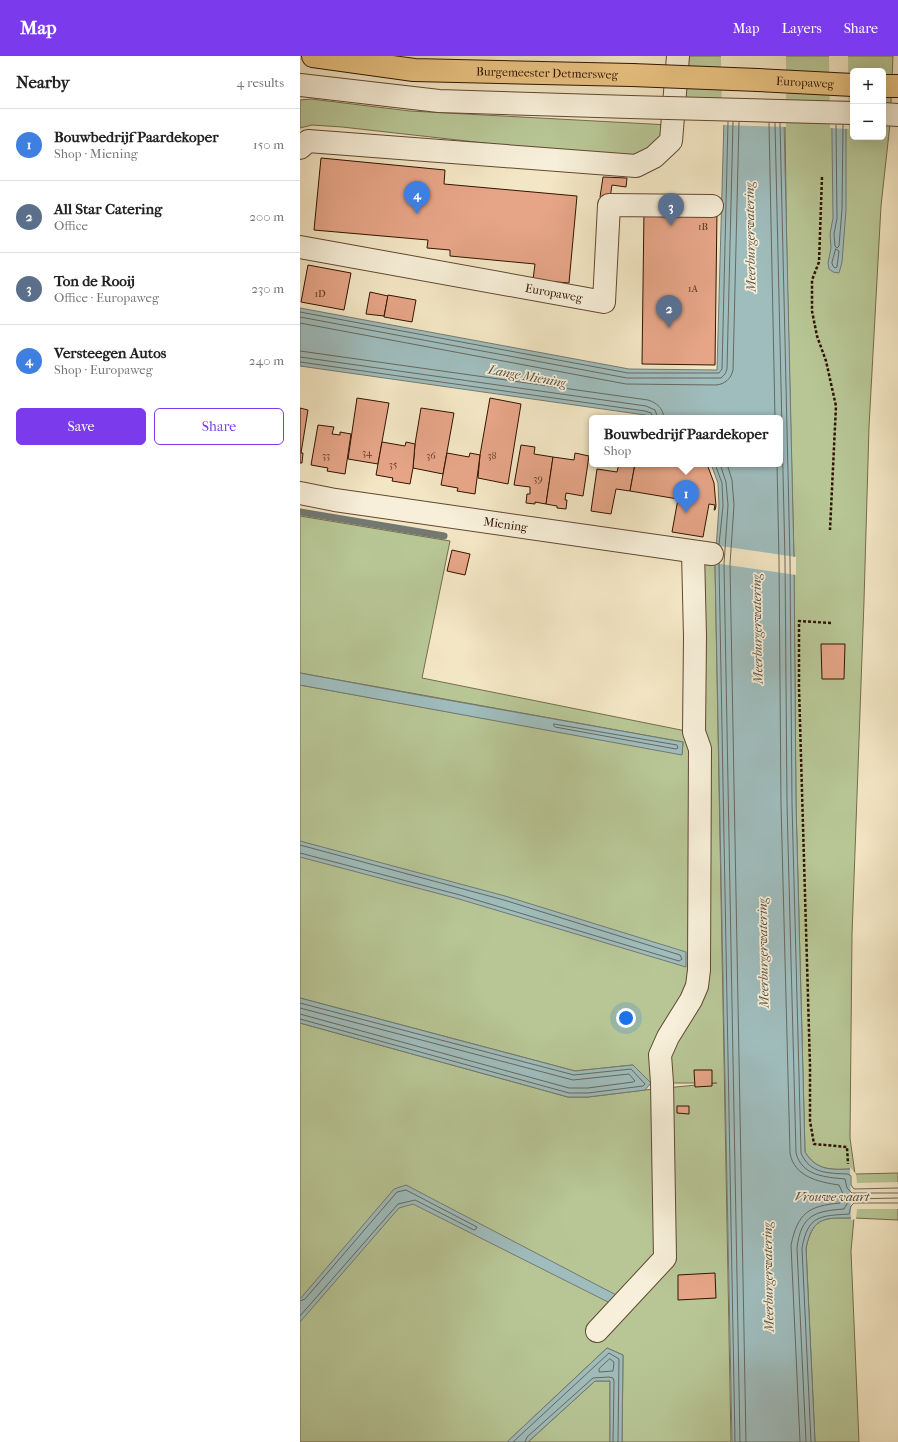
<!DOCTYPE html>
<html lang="en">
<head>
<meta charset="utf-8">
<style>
	:root { --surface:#fff; --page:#f2f2f2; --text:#222; --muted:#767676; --line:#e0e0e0; --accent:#7c3aed }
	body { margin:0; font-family:"IM FELL French Canon",serif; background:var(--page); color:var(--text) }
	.controls { position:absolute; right:12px; top:12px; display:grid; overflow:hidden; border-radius:6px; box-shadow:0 4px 16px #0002 }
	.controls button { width:36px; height:36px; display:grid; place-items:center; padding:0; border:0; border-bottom:1px solid var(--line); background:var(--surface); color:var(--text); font:20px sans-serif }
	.you { position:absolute; left:326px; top:962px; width:14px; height:14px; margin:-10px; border:3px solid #fff; border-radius:50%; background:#1a73e8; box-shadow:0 0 0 6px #1a73e833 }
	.badge { display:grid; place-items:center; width:26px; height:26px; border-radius:50%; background:var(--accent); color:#fff; font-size:13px; font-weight:700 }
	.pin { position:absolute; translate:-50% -33px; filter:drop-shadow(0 1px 2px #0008) }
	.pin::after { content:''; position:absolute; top:21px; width:14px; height:12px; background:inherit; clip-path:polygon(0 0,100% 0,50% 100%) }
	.popup { position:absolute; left:289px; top:359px; width:194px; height:52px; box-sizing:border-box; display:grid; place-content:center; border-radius:6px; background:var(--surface); filter:drop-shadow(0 1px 3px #0005); font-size:13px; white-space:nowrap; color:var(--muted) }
	.popup b { font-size:15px; color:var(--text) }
	.popup::after { content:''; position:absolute; left:50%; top:100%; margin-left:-8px; border:8px solid transparent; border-top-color:var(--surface) }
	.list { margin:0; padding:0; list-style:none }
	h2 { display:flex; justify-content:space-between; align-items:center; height:52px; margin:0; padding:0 16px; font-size:17px }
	h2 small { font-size:13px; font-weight:400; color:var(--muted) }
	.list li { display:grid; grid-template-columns:26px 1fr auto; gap:12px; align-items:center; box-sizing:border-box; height:72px; padding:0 16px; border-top:1px solid var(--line) }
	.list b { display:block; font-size:15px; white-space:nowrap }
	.list p { margin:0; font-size:13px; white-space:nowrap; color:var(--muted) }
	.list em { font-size:13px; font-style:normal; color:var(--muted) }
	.actions { display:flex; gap:8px; padding:12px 16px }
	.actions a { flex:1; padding:9px 0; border:1px solid var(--accent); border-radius:6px; text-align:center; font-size:14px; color:var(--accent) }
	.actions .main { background:var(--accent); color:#fff }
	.map { position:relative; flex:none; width:598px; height:1386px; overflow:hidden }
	header { display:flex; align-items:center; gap:24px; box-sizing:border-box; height:56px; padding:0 20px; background:var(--accent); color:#fff }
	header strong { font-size:19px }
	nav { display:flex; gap:22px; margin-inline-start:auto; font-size:14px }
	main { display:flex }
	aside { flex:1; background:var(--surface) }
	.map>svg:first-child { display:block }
	.green { fill:#b8c696; stroke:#746d4b; fill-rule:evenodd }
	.water { fill:#9fbdbd; stroke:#737971 }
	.pier { fill:#f3e6c4 }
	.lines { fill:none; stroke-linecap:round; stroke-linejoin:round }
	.shore { stroke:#68685e; stroke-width:1 }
	.stream { stroke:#737971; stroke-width:7 }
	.building { fill:#e6a587; stroke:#311400 }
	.minor-casing { stroke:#624831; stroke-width:24 }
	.major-casing { stroke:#311400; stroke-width:24 }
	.path { stroke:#311400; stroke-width:2.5; stroke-dasharray:3 2; stroke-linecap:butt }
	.minor { stroke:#f7efd9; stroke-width:22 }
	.major { stroke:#eac382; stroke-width:22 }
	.minor-bridge-casing { stroke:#624831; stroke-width:24; stroke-linecap:butt }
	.major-bridge-casing { stroke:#311400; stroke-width:24; stroke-linecap:butt }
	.minor-bridge { stroke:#f7efd9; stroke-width:22 }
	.major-bridge { stroke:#eac382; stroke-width:22 }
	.labels { text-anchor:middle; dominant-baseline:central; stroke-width:3.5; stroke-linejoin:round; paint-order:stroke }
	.number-label { font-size:10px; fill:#5e3822 }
	.street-label { font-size:12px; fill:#311400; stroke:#f7efd9 }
	.water-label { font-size:13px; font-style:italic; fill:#584f42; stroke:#f7efd9 }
</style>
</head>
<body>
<header>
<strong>Map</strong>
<nav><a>Map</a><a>Layers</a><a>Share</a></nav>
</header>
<main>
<aside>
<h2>Nearby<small>4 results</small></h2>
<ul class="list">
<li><span class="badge" style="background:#3f7fe0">1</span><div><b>Bouwbedrijf Paardekoper</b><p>Shop · Miening</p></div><em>150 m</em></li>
<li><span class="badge" style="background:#5c6f8a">2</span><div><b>All Star Catering</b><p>Office</p></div><em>200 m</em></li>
<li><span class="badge" style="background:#5c6f8a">3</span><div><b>Ton de Rooij</b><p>Office · Europaweg</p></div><em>230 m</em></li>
<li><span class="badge" style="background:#3f7fe0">4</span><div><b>Versteegen Autos</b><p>Shop · Europaweg</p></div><em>240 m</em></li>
</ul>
<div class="actions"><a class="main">Save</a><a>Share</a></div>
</aside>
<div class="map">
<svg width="598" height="1386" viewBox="0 0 598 1386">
	<rect width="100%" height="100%" fill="#f3e6c4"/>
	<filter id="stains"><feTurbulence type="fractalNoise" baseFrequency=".005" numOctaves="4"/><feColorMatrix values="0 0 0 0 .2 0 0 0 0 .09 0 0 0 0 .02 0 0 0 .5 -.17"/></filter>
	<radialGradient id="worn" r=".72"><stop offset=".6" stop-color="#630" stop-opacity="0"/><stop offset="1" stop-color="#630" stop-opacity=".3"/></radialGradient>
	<g class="green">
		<polygon points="372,0 423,0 424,63 368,61"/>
		<path d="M484,0H593L590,68L581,150L569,371L564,545L552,879L550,1082L555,1118L598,1117V1128L555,1129L550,1113C530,1114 516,1114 505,1096L496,748L494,504L487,213ZM553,15H583V81H553Z"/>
		<polygon points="11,43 110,55 369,69 348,96 327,103 42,71 12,69 0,72 0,44"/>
		<polygon points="0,460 150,485 122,622 391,676 400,507 415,508 431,1386 322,1386 323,1299 307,1292 207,1386 0,1386 0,967 268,1041 288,1041 345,1034 417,1027 351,1027 333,1009 275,1015 0,942 0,629 382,698 383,686 0,617"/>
		<path d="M555,1151H598V1164L554,1162L551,1195L559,1386H515L506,1192C513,1159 526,1162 554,1162Z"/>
		<polygon points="295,1325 310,1325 310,1386 228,1386"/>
	</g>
	<g class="water">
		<polygon points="531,0 546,0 546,154 542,206 539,217 533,216 529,213 528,207 531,192 530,178 533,162"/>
		<path d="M424,63L484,65L494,504L496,748L505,1096C516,1114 530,1114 550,1113L555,1119V1128H598L555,1151V1162C526,1162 513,1159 506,1192L515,1386H432L415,508L419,450L418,427L411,408H480V362H355L345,359L0,310V252L329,313L417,314Z"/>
		<polygon points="0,617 119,639 383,686 382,699 0,629"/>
		<polygon points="0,785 205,840 386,896 386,911 159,843 0,801"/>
		<polygon points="0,942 275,1015 333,1009 351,1027 345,1034 288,1041 268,1041 0,967"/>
		<polygon points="106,1129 320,1241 314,1249 113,1148 99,1152 0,1266 0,1243 94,1133"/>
		<polygon points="307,1292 323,1299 322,1386 310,1386 310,1325 295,1325 228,1386 207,1386"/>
	</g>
	<g class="pier">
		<polygon points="421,0 486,0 486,71 422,69"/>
		<polygon points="529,0 548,0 549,73 530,72"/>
		<polygon points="413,489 496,501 496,519 413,507"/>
		<polygon points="550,1111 556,1118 557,1127 598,1126 598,1153 557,1153 556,1163 551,1164"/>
	</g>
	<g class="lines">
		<g class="shore">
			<polyline points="469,67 475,362"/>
			<path d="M475,67L485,504L487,748L496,1097C502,1120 525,1121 545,1123L547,1132L552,1137H598"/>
			<path d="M480,67L490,504L492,748L501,1097C510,1118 528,1117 548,1118L551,1120V1129L554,1133L598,1132"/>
			<polyline points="536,69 537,162 534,178 535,190 537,192 539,190 542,153 543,69"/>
			<polygon points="536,193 539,195 537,211 535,212 533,210 532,207"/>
			<polyline points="0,256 328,317 419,317 422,313 428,66"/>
			<polyline points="0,261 327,322 421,322 425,318 427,313 433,66"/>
			<path d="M0,267L326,328L416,329C425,328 431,323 433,314L439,66"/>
			<path d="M0,295L348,344C357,347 363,352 364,362"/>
			<polyline points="0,301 346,350 355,354 358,362"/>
			<polyline points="0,306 345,355 351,357 353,362"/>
			<polyline points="415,408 422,427 423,450 419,489"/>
			<polyline points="420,408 426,426 428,449 424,508 440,1386"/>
			<polyline points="427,408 432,424 434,449 430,508 446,1386"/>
			<path d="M477,408L479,504L481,748L490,1097C494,1121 519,1126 539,1129L544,1140L540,1147C508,1150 498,1157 491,1189L500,1386"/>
			<polyline points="419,507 435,1386"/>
			<polygon points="254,668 377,689 378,692 376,693 255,671 254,670"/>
			<polyline points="0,789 204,844 380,899 382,903 379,905 160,839 0,797"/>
			<polyline points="0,947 274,1019 331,1013 345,1028 343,1030 288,1037 269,1037 0,963"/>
			<polyline points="0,952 273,1024 329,1018 335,1025 333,1026 288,1032 269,1032 0,958"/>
			<polyline points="0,1245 5,1243 97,1136 106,1134 177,1171 176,1173 174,1174 115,1144 98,1148 0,1260"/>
			<polygon points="310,1303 314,1306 313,1315 299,1316 299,1313"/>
			<polyline points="213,1386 309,1297 319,1303 318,1386"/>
			<polyline points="225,1386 227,1381 293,1322 309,1321 313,1322 314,1325 313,1386"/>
			<path d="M506,1386L497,1192C501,1159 515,1155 544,1153L548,1146L552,1143L598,1142"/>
			<path d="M511,1386L502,1192C508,1159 520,1160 549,1158L551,1150L554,1147H598"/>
		</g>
		<polyline class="stream" points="0,456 144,480"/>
	</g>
	<g class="building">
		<polygon points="21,102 145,114 144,128 277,140 269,227 233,224 235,208 150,200 150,194 127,192 128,184 14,174"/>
		<polygon points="303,121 327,122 326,131 312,129 310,142 300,141"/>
		<polygon points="344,153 417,154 415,309 342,308"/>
		<polygon points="8,209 51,217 44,254 1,246"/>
		<polygon points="70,236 88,240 84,260 66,258"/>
		<polygon points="88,239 116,244 112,266 84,261"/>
		<polygon points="57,342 89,347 78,408 48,403"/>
		<polygon points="190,342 221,348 208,428 178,422 180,399"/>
		<polygon points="0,352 8,354 1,397 3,397 2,407 0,407"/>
		<polygon points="121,352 154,357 143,418 113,412 115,388"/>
		<polygon points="18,369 34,371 32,378 40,379 40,376 51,378 45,418 27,415 28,412 11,409"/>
		<polygon points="82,386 105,390 106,386 115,388 113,412 110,428 92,425 93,422 76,419"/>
		<polygon points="221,389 235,391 234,398 253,401 246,448 235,446 235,448 226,447 227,438 230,438 230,431 214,429"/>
		<polygon points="147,397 169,401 170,397 180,399 175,438 157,435 158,432 141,429"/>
		<polygon points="275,397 289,400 283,440 266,437 265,444 267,444 266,453 257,452 257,450 246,448 253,401 274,404"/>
		<polygon points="319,408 335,408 330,435 316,433 311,458 291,455 297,413 317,416"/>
		<polygon points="335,408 407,408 414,427 416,450 415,454 414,454 415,449 409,448 403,481 372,476 378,443 330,435"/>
		<polygon points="152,494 170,498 165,519 147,515"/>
		<polygon points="521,588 545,588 544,623 522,623"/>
		<polygon points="394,1014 412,1014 412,1030 395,1031"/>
		<polygon points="377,1050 389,1050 389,1058 377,1057"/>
		<polygon points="415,1217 416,1242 378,1244 378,1219"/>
	</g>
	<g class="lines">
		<defs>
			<g id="minor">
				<polyline points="0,29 139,45 330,51"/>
				<polyline points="583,58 598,59"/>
				<polyline points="0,92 8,85 336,110 354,101 371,85 378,0"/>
				<path id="s1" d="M0,191L304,246L309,149L412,150"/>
				<path id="s2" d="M0,437L35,444L412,498"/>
				<polyline points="297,1275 365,1202 362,1027 360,999 368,981 391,944 397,930 399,914 400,693 394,676 395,581 393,496"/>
			</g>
			<g id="major">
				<path id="s3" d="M13,0L114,14L332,19"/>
				<path id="s4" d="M458,24L553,29"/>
				<polyline points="583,30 598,30"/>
			</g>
		</defs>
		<use href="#minor" class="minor-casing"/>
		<use href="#major" class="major-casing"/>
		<g class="path">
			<polyline points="522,121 519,206 512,224 512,255 517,280 526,305 536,350 530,474"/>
			<polyline points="531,567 499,565 499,632 510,1010 510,1065 514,1088 547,1091 548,1108"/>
		</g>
		<use href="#minor" class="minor"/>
		<use href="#major" class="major"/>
		<defs>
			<polyline id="minor-bridge" points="330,51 553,57"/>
			<polyline id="major-bridge" points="332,19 458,24"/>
		</defs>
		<use href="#minor-bridge" class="minor-bridge-casing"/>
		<use href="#major-bridge" class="major-bridge-casing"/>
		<use href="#minor-bridge" class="minor-bridge"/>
		<use href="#major-bridge" class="major-bridge"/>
	</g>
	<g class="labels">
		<g class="number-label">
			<text x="403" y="171">1B</text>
			<text x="393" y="233">1A</text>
			<text x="20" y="238">1D</text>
			<text x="67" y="397">34</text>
			<text x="26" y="400">33</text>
			<text x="131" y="400">36</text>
			<text x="192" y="400">38</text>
			<text x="93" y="409">35</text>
			<text x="238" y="423">39</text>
		</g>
		<g class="street-label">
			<text stroke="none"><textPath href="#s3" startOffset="235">Burgemeester Detmersweg</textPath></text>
			<text stroke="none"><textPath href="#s4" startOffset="47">Europaweg</textPath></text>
			<text stroke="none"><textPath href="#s1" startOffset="258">Europaweg</textPath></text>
			<text stroke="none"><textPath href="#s2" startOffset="208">Miening</textPath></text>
		</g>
		<g class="water-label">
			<text transform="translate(450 181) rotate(-91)">Meerburgerwatering</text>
			<text transform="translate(227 320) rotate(10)">Lange Miening</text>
			<text transform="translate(457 573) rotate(-91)">Meerburgerwatering</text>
			<text transform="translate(463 897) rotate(-91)">Meerburgerwatering</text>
			<text x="532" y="1140">Vrouwe vaart</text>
			<text transform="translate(468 1221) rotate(-91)">Meerburgerwatering</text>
		</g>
	</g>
	<rect width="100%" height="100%" filter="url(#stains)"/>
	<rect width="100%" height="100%" fill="url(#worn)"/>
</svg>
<div class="controls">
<button>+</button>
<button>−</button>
</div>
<div class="you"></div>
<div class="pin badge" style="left:386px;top:457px;background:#3f7fe0">1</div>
<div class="popup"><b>Bouwbedrijf Paardekoper</b>Shop</div>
<div class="pin badge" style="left:369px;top:272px;background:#5c6f8a">2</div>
<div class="pin badge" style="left:371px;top:170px;background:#5c6f8a">3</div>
<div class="pin badge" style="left:117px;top:158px;background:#3f7fe0">4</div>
</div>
</main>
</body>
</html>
